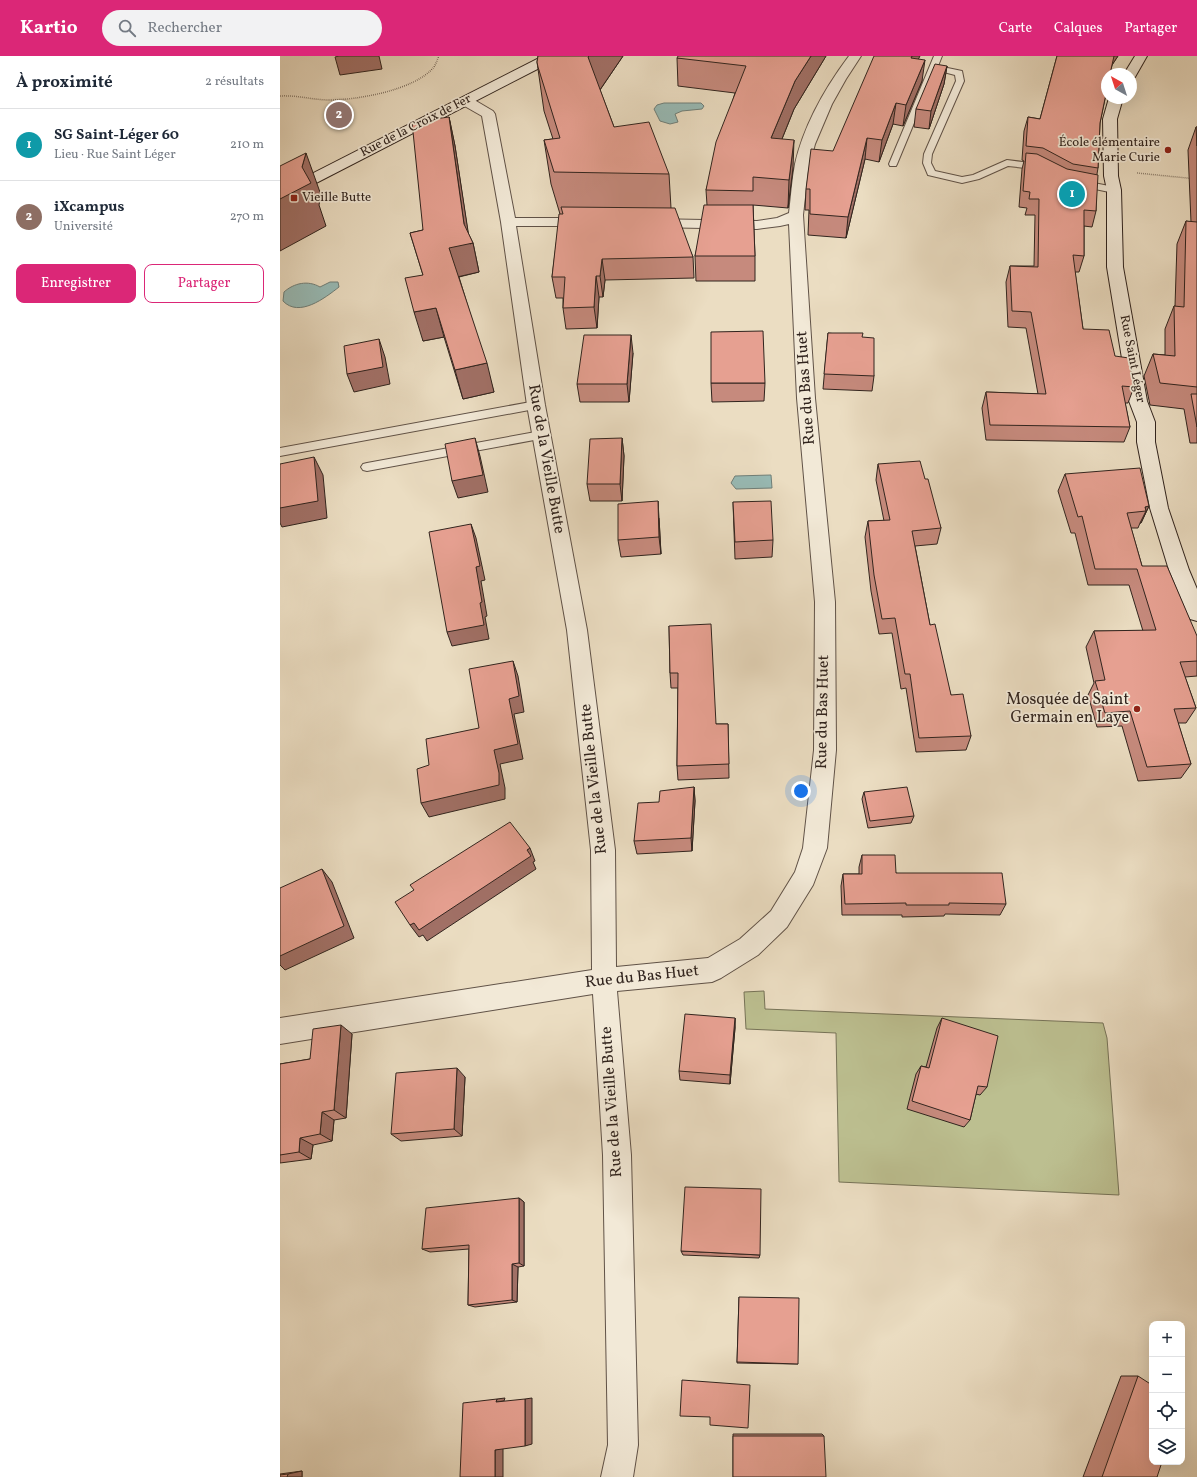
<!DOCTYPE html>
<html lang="fr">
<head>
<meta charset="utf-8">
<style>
	:root { --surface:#fff; --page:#f2f2f3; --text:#1f2937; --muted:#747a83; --line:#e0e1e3; --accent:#db2777 }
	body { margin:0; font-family:Vollkorn,serif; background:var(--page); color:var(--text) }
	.controls { position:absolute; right:12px; bottom:12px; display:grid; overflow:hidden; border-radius:8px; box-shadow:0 4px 16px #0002 }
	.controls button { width:36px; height:36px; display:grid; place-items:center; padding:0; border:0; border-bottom:1px solid var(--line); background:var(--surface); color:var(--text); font:20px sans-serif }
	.compass { position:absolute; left:821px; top:12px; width:36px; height:36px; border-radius:50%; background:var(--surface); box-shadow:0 4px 16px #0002; rotate:321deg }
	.you { position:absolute; left:521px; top:735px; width:14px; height:14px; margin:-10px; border:3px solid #fff; border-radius:50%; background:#1a73e8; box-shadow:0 0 0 6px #1a73e833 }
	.badge { display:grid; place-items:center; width:26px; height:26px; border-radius:50%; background:var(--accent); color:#fff; font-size:13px; font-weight:700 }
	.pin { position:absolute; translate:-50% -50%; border:2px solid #fff; box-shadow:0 1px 4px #0006 }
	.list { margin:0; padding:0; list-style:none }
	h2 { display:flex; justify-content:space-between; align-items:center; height:52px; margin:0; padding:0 16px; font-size:17px }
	h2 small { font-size:13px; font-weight:400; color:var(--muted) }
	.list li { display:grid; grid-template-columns:26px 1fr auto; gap:12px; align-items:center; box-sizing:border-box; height:72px; padding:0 16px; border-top:1px solid var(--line) }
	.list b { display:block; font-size:15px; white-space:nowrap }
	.list p { margin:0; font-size:13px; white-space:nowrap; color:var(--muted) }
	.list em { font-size:13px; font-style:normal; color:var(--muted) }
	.actions { display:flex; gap:8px; padding:12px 16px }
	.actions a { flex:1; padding:9px 0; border:1px solid var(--accent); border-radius:8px; text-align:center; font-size:14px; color:var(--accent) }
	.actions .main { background:var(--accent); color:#fff }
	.icon { flex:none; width:22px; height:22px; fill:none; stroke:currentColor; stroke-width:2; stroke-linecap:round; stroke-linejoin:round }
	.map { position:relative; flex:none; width:917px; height:1421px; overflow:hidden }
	header { display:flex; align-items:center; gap:24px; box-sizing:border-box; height:56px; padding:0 20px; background:var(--accent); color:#fff }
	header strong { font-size:19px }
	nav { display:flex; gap:22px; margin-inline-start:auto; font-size:14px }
	.search { width:280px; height:36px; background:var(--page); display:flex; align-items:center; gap:10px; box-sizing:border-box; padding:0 14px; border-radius:22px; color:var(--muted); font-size:15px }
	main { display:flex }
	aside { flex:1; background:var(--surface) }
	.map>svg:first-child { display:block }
	.green { fill:#bcbf90; stroke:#767257 }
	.water { fill:#98bbb6; stroke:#6f7f79 }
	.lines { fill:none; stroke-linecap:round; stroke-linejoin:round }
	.lane-casing { stroke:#605247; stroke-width:2 }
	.street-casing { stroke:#605247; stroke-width:2 }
	.secondary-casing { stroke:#31241e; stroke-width:2 }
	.path { stroke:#31241e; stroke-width:1.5; stroke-dasharray:0.5 1.5; stroke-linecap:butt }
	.lane { fill:#f2e9d7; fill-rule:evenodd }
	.street { fill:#f2e9d7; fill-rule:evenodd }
	.secondary { fill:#f2e9d7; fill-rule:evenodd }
	.wall { fill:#c68a7d; stroke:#31241e }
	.shaded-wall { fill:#a17066; stroke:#31241e }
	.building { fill:#e6a091; stroke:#31241e }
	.poi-dot { fill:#8f2418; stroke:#f2e9d7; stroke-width:1.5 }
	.labels { text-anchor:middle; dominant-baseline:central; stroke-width:3.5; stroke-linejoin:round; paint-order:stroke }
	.far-street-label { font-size:13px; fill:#31241e; stroke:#f2e9d7 }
	.far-poi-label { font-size:13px; fill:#31241e; stroke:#f2e9d7; text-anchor:end }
	.street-label { font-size:16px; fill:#31241e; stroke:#f2e9d7 }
	.poi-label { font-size:16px; fill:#31241e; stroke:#f2e9d7; text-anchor:end }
</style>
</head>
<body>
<header>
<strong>Kartio</strong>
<div class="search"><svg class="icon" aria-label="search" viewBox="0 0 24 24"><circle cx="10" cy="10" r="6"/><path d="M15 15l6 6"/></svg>Rechercher</div>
<nav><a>Carte</a><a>Calques</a><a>Partager</a></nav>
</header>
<main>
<aside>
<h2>À proximité<small>2 résultats</small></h2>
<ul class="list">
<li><span class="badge" style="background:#0f9aa8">1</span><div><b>SG Saint-Léger 60</b><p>Lieu · Rue Saint Léger</p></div><em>210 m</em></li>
<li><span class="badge" style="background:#8d6e63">2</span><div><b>iXcampus</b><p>Université</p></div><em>270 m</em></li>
</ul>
<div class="actions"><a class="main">Enregistrer</a><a>Partager</a></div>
</aside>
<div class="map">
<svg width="917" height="1421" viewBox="0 0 917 1421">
	<rect width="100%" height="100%" fill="#ebddc2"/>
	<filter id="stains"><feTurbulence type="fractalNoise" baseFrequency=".005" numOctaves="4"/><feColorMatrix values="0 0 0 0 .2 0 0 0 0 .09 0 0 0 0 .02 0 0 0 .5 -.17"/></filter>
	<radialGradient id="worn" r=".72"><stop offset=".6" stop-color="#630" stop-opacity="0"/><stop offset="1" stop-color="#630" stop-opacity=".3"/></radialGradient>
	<polygon class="green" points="484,935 485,953 823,967 827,982 839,1139 559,1126 556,977 466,973 464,936"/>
	<g class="water">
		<polygon points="384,47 421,47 424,50 422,53 402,55 395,58 398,66 390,68 380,65 374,53 377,49"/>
		<path d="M50,226H58L59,231C45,242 19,262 3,245L4,236C14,227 28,224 40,231Z"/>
		<polygon points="491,419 492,432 456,433 451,427 455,420"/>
	</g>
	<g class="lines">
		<defs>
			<g id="lane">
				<polygon points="654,0 662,0 658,10 682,15 684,25 652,98 651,107 655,115 682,121 693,119 727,104 759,108 766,112 764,114 728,110 699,123 682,127 648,119 643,107 644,98 676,25 675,19 656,14 617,108 616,110 610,110 609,108"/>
				<polygon points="799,124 834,131 839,134 834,137 796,129 794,127 796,125"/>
				<polygon points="256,345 260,346 261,349 260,352 0,400 0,392"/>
				<polygon points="261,375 265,376 267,379 265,382 87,415 83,414 81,411 83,408 87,407"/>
			</g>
			<path id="street" d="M569,0H581L566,23L552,48L535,88L528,115L523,159L535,342L555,546L556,694L547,792L533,829L507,871L478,899L441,922L432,926L337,935L351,1099L358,1389L353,1421H321L328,1389L323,1099L313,938L0,988V962L312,914L311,794L287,574L247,349L221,166L202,60L181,48L179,45L181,42H191L213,55L215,58L235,162H308L313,163L315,166L313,169L308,170H236L265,349L307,574L335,794L336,911L428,902L460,883L491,855L515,816L523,792L534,694L535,546L517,342L509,168L500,170L477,173L371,171L366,170L364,167L366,164L371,163L477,165L497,162L509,157C511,140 512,124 515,108C524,69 545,32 569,0Z"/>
			<g id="secondary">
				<polygon points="263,0 279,0 277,3 5,143 0,144 0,134"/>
				<polygon points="855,0 867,0 855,21 851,22 851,18 844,18"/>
				<polygon points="829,42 843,42 837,63 838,120 841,134 843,211 867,345 875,366 875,386 888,452 909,514 917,533 917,565 910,563 907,557 889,514 870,452 857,386 857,366 849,345 827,211 827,134 824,120 823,63"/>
			</g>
		</defs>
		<use href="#lane" class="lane-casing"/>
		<use href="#street" class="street-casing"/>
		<use href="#secondary" class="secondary-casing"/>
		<g class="path">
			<path d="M0,40C17,39 33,44 49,44C78,44 135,34 154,11C156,8 157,4 159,0"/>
			<polyline points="857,117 917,123"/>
		</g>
		<use href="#lane" class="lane"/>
		<use href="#street" class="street"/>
		<use href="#secondary" class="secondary"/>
	</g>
	<g class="wall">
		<polygon points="258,0 343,0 320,34 334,71 389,118 391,152 413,201 414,222 325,224 323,241 319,241 317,272 286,273 283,252 283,242 276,242 272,221 280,158 271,128 264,84 273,83 264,55 257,6"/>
		<polygon points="546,0 514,53 502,83 513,112 508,152 473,149 475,200 475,225 416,225 415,200 427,149 426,134 455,37 398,30 397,2"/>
		<polygon points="777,0 838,0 832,9 820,67 818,112 817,118 816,155 812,171 804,170 804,200 799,216 795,216 803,273 835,300 854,331 848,347 845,347 850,371 844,386 706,384 702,352 706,336 758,338 746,272 728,271 726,226 730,210 754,210 755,159 745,159 747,152 739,151 742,113 744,105 742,104 744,75 748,61 760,63"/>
		<polygon points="639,3 642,25 623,70 613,68 599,106 585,103 566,182 528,179 529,154 525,154 526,133"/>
		<polygon points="667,10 664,28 649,73 634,71 636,53"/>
		<polygon points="169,61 175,90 188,177 193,187 199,216 179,221 214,336 183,343 164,281 143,285 143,219 130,177 143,174"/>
		<polygon points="916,71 917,71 917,387 910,387 904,353 870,349 864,320 873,298 885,299 885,273 894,250 895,250 897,188 906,165 911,166 908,94"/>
		<polygon points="548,277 582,281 594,320 592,335 543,333"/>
		<polygon points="353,297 349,346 300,346 297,328"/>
		<polygon points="431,327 485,327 484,345 432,346"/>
		<polygon points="342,382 344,400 342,445 310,445 307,428"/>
		<polygon points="598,408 645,423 661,472 657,488 635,490 650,569 671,639 691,680 686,694 636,696 626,632 621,633 612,577 599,578 591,535 585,481 588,465 604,465 596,424"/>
		<polygon points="785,418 869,450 861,467 860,467 858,472 851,472 862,510 917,605 917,620 905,621 916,652 906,667 898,667 911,708 901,722 858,725 842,670 817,671 808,639 814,627 806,591 814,575 863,575 849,529 808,529 795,477 791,477 778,435"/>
		<polygon points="453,446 493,484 492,501 455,503"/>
		<polygon points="379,462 381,498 341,501 338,484"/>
		<polygon points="389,570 436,668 448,668 449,722 398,724 397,710 398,632 391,632 390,617"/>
		<polygon points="414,731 415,745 412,795 357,798 354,785 379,746"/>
		<polygon points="584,736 634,760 631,767 588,772 582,743"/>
		<polygon points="582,799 616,817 726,848 720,859 665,858 664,860 622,861 622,859 562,859 561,830 563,818 579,818 579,811"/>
		<polygon points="455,962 455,972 450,1028 400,1024 399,1015"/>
		<polygon points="662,962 707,1031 700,1039 696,1038 690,1064 684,1071 627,1053 636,1018 641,1010 646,1011 657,972"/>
		<polygon points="72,978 66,1062 54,1064 52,1085 33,1089 31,1103 0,1107 0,1008 30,1003"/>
		<polygon points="185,1021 182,1080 121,1085 111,1078"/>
		<polygon points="239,1142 244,1146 244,1210 238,1211 237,1246 195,1251 188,1249 189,1193 150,1196 142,1193"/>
		<polygon points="401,1195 480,1199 479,1202 403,1199"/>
		<polygon points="459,1241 518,1308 457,1307"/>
		<polygon points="841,1320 858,1320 877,1421 803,1421"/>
		<polygon points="453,1378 542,1378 544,1380 453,1421"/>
		<polygon points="22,1415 22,1421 0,1421 0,1418"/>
	</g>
	<g class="shaded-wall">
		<polygon points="59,0 99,0 102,13 60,19 55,1"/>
		<polygon points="309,0 343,0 313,44 308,1"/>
		<polygon points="531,0 546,0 514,53 491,110 491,82 515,25"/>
		<polygon points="632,0 640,0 628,23 631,2"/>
		<polygon points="833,0 838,0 830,12"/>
		<polygon points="645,4 642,25 623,70 626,49"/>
		<polygon points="667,10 664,28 649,73 651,55"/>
		<polygon points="616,47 613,68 599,106 602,84"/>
		<polygon points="169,61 175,90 190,188 193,187 199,216 177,221 169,192 184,168"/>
		<polygon points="587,82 585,103 566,182 568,161"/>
		<polygon points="514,84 513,112 508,152 509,124"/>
		<polygon points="26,97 41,139 39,149 46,170 0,195 0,143 22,111"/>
		<polygon points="322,203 325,224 323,241 320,220"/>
		<polygon points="316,220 319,241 317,272 314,251"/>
		<polygon points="156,252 164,281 143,285 134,256"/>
		<polygon points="351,279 353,297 349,346 347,328"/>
		<polygon points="99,283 105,301 110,328 74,336 67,318"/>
		<polygon points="207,307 214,336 183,343 175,314"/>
		<polygon points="195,382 200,400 208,436 178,442 172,425"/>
		<polygon points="342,382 344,400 342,445 340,428"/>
		<polygon points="34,401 43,419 47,462 2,471 0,467 0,452"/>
		<polygon points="378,445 379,462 381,498 379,481"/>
		<polygon points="869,450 861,467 860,467 866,455 865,451"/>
		<polygon points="191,468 196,482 205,524 201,525 207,560 205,561 209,583 172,590 167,576 200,547"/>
		<polygon points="233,605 238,620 244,656 234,658 243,703 220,708 225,732 225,743 149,761 141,747 214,694 229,643"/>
		<polygon points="414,731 415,745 412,795 411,782"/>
		<polygon points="250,792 255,805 253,806 256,813 147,885 143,879 139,881 130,869"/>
		<polygon points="42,813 52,826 74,882 5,914 0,909 0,900"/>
		<polygon points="455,962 455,972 450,1028 450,1019"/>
		<polygon points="61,969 72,978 66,1062 54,1054"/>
		<polygon points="177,1012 185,1021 182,1080 174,1073"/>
		<polygon points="42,1056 54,1064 52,1085 40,1078"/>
		<polygon points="20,1082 33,1089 31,1103 19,1096"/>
		<polygon points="239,1142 244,1146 244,1210 239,1207"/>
		<polygon points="232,1208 238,1211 237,1246 232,1244"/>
		<polygon points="225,1342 224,1345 216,1346 217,1343"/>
		<polygon points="252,1342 252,1388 245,1390 245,1343"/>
		<polygon points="223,1392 223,1421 215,1421 215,1394"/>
		<polygon points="22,1415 22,1421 7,1421 8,1418"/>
	</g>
	<g class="building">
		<polygon points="258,0 309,0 308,1 334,71 369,66 389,118 274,116 264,84 280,82 258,11 257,6"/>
		<polygon points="398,0 531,0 515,25 491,82 514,84 509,124 473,121 473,135 426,134 436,86 466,10 397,2"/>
		<polygon points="594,0 632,0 631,2 645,4 626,49 616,47 602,84 587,82 568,161 530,158 530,133 526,133 531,93 553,95"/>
		<polygon points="777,0 834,0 830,18 827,18 827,33 820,67 818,112 793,108 763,92 746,90 748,61 760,63"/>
		<polygon points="655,8 667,10 651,55 636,53"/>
		<polygon points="169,61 184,168 193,187 169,192 207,307 175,314 156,252 134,256 125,222 143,219 130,177 143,174 132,66"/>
		<polygon points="916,71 917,71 917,90"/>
		<polygon points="26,97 22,111 31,127 0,143 0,110"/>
		<polygon points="746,97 757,98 787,113 818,119 816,155 804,154 804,200 793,199 803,273 829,274 835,300 849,302 854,331 842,330 850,371 710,369 706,336 766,338 751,256 732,255 730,210 758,211 759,143 749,143 750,136 743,135"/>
		<polygon points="424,149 473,149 475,200 415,200"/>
		<polygon points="281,151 395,152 413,201 322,203 320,220 316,220 314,251 283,252 285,221 272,221 279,158 283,158"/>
		<polygon points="906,165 917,166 917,331 880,327 873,298 895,300 894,250 904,251"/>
		<polygon points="483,275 485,327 431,327 431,276"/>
		<polygon points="548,277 583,277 582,281 594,282 594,320 544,318"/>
		<polygon points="304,279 351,279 347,328 297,328"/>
		<polygon points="99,283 103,311 67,318 64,290"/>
		<polygon points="911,338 917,338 917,371"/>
		<polygon points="195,382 203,419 172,425 165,388"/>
		<polygon points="342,382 340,428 307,428 310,383"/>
		<polygon points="34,401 38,445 0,452 0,408"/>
		<polygon points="640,405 645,423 648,423 661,472 632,475 650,569 655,568 671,639 683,638 691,680 639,682 630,618 625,618 615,562 602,563 594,519 588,465 610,464 598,408"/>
		<polygon points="860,412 869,450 865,451 866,455 847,457 862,510 887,510 917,580 917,605 900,606 916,652 894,653 911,708 867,711 850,655 825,657 815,625 825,624 814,575 876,574 857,513 815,513 802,460 798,461 785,418"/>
		<polygon points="378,445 379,481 338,484 338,448"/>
		<polygon points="491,445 493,484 455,486 453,446"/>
		<polygon points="191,468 200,510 196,511 202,546 200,547 204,569 167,576 149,476"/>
		<polygon points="431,568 436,668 448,668 449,708 397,710 398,617 390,617 389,570"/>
		<polygon points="233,605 239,640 229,643 238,688 214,694 219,717 219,729 141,747 137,713 149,709 146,683 199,672 189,613"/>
		<polygon points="414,731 411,782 354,785 358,747 379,746 380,735"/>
		<polygon points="627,731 634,760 590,765 584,736"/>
		<polygon points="230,766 250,792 247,794 251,800 139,874 134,867 130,869 115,846 134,834 130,829"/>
		<polygon points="582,799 615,799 616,817 722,817 726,848 669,847 669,849 626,849 626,847 565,848 563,818 582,818"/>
		<polygon points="42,813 64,870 0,900 0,832"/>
		<polygon points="405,958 455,962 450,1019 399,1015"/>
		<polygon points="662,962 718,980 707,1031 698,1030 690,1064 632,1045 641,1010 649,1012"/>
		<polygon points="61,969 54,1054 42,1056 40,1078 20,1082 19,1096 0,1099 0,1008 30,1003 33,973"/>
		<polygon points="177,1012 174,1073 111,1078 116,1017"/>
		<polygon points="405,1131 481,1133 480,1199 401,1195"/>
		<polygon points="239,1142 239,1207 232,1208 232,1244 188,1249 189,1189 142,1193 146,1152"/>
		<polygon points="459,1241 519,1242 518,1308 457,1306"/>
		<polygon points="858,1320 872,1329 872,1406 882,1406 877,1421 822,1421"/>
		<polygon points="402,1324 470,1329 468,1372 430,1369 430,1361 400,1360"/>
		<polygon points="217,1343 216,1346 245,1343 245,1390 215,1394 215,1421 180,1421 183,1347"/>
		<polygon points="453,1380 544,1380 546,1421 453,1421"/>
		<polygon points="8,1418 7,1421 0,1421 0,1419"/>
	</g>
	<g class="poi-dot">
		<circle cx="888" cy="94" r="4"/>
		<rect x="10" y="138" width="8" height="8" rx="2"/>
		<circle cx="857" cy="653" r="4"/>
	</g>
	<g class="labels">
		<g class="far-street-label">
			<text transform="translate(136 70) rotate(-27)">Rue de la Croix de Fer</text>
			<text transform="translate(852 303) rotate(79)">Rue Saint Léger</text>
		</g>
		<g class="far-poi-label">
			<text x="880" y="87">École élémentaire<tspan x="880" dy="15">Marie Curie</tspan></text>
			<text x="22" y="142" text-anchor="start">Vieille Butte</text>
		</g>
		<g class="street-label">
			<text transform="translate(526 332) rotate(-94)">Rue du Bas Huet</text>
			<text transform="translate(266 403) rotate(80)">Rue de la Vieille Butte</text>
			<text transform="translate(543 656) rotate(-89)">Rue du Bas Huet</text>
			<text transform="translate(314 723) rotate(-96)">Rue de la Vieille Butte</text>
			<text transform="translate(362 921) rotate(-6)">Rue du Bas Huet</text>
			<text transform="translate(332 1046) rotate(-94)">Rue de la Vieille Butte</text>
		</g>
		<g class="poi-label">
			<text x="849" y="644">Mosquée de Saint<tspan x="849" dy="18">Germain en Laye</tspan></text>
		</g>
	</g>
	<rect width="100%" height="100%" filter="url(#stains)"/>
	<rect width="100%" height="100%" fill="url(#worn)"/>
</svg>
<div class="controls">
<button>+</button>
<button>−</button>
<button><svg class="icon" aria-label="locate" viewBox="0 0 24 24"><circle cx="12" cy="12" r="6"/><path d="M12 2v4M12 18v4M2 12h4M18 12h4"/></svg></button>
<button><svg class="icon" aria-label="layers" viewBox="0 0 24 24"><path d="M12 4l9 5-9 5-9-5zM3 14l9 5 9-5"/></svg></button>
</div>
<svg class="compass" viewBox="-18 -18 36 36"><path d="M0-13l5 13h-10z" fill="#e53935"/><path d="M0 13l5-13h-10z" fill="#747a83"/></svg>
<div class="you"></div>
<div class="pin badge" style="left:792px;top:138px;background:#0f9aa8">1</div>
<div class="pin badge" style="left:59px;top:59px;background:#8d6e63">2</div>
</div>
</main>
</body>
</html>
